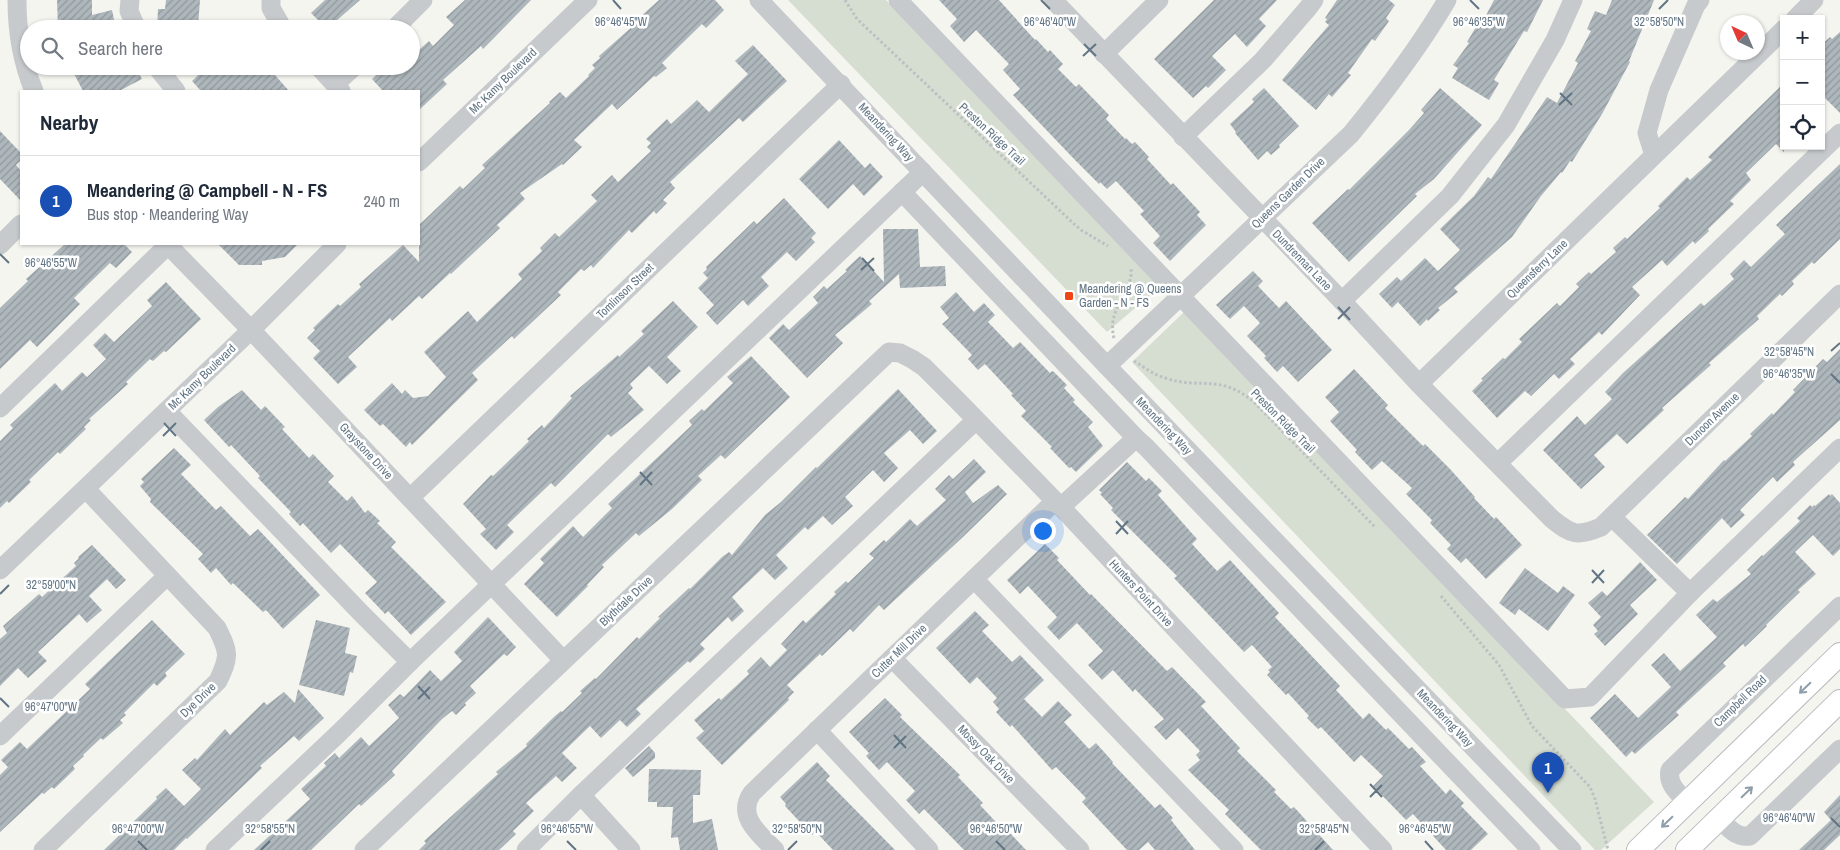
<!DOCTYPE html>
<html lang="en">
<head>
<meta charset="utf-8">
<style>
	:root { --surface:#fff; --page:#f6f6f7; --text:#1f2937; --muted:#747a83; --line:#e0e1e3; --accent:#0b8043 }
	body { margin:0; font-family:"Archivo Narrow",sans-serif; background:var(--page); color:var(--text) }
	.controls { position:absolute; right:15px; top:15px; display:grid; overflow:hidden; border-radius:0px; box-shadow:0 1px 4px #0004 }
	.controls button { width:45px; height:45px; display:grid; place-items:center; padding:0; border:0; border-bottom:1px solid var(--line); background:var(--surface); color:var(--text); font:25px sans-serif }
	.compass { position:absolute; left:1720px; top:15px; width:45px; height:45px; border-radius:50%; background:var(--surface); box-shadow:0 1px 4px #0004; rotate:316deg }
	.you { position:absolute; left:1042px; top:530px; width:18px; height:18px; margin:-12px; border:4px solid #fff; border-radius:50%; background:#1a73e8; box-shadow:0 0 0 8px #1a73e833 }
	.badge { display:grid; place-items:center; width:32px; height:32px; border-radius:50%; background:var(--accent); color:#fff; font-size:16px; font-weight:700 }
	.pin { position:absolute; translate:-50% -41px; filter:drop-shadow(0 1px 2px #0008) }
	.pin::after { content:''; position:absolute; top:26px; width:18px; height:15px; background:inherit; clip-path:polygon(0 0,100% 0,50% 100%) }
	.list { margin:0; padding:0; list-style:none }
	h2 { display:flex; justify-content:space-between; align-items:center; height:65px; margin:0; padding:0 20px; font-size:21px }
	h2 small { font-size:16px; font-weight:400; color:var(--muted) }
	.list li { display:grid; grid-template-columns:32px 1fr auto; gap:15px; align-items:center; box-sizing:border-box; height:90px; padding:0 20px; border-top:1px solid var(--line) }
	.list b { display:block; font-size:19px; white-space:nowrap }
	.list p { margin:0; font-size:16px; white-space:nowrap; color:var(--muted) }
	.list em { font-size:16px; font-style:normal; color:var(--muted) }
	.icon { flex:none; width:28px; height:28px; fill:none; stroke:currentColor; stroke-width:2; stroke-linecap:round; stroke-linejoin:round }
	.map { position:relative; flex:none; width:1840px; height:850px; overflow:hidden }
	.search { position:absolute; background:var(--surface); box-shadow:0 1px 4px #0004; left:20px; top:20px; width:400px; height:55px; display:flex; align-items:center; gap:12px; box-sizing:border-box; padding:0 18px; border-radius:28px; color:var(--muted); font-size:19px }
	.panel { position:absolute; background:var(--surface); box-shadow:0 1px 4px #0004; left:20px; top:90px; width:400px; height:155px; border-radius:0px }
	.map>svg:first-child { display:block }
	.park { fill:#d6ddd1 }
	.building { fill:url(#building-hatch) }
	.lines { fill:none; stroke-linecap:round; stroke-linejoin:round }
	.major-casing { stroke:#b7bbbe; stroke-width:24 }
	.path { stroke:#bdc0c2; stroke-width:3; stroke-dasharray:2.5 2.5; stroke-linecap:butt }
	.minor { stroke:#c7cacd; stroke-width:19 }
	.major { stroke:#fff; stroke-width:22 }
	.oneway { stroke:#909ea9 }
	.ticks { fill:none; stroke:#617584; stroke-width:2 }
	.poi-dot { fill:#f14415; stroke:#fff; stroke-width:2 }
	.labels { text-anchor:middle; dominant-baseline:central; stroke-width:5; stroke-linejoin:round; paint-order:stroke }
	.street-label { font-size:12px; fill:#617584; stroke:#fff }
	.poi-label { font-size:12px; fill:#617584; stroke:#fff; text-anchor:start }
	.ticks-label { font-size:12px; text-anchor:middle; fill:#617584; stroke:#fff; stroke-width:5; stroke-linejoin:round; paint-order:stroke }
</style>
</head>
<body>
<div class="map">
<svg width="1840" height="850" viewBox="0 0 1840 850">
	<defs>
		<pattern id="building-hatch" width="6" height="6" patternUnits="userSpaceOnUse" patternTransform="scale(1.25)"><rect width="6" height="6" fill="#aeb7bb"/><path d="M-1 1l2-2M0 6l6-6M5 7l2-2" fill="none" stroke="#91999e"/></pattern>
	</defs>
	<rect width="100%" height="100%" fill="#f5f5f0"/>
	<g class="park">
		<polygon points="788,0 886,0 1161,286 1107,332"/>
		<polygon points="1185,311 1654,802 1601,850 1595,850 1132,362"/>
	</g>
	<g class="building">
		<polygon points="57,0 92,0 92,15 112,10 116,29 58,29"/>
		<polygon points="166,0 200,0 198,26 179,25 178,29 157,29 158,9 165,9"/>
		<polygon points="325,0 360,0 327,29 311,13"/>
		<polygon points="465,0 531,0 483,49 481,46 443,80 447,84 419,110 419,91 383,91 372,79 386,66 411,66 411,57 429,41 433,46 454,25 446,17"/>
		<polygon points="659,0 715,0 724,10 706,28 702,24 662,63 667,68 656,77 654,76 617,110 612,104 574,140 582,147 563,165 562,164 520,193 525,199 497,225 500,228 451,274 450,273 422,299 419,296 392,321 390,318 348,357 357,367 338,384 313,358 320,351 307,338 315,330 313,328 338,304 340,306 361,287 359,284 403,245 419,262 419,225 460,186 463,189 485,168 482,165 550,103 549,102 560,92 566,98 589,76 588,75 595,68 592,65 600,58 599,56 642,18 640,17"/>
		<polygon points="939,0 999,0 1035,40 1036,39 1048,52 1050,50 1063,64 1058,69 1076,87 1079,84 1109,115 1106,119 1125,139 1126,138 1132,144 1135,142 1149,157 1147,159 1171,185 1173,183 1200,212 1197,215 1206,225 1170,261 1153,243 1160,236 1140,214 1144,211 1116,181 1107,189 1100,182 1099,184 1075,160 1013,95 1020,89 1003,70 1009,64 976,30 964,42 950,26 957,19"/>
		<polygon points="1214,0 1277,0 1259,19 1266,26 1247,47 1235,34 1212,56 1226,70 1208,88 1206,86 1193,98 1154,59"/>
		<polygon points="1337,0 1389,0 1395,5 1386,18 1389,21 1375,41 1372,39 1348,73 1351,75 1332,97 1329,94 1316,110 1282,80 1329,25 1325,22 1327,19 1325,18"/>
		<polygon points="1494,0 1543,0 1527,32 1524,31 1494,80 1499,83 1489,100 1452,78 1458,68 1453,65 1469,43 1467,42 1476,27 1479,29"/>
		<polygon points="1612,0 1654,0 1629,61 1630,62 1602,114 1572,162 1570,161 1562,173 1561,172 1541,196 1512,237 1454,288 1458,292 1438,308 1440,310 1428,321 1427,319 1420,326 1398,302 1392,308 1379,294 1397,277 1401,281 1425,258 1438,271 1460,250 1440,229 1474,196 1488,177 1491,179 1547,97 1557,103 1578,63 1575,61 1591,31 1587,29 1595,11 1606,15"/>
		<polygon points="1840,32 1840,113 1821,94 1821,45 1830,37 1832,39"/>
		<polygon points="753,45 787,81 743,122 739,118 670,182 675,188 663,200 667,203 656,214 654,211 632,233 629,230 593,268 591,265 584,271 581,269 558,292 561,295 514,339 512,336 472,373 478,380 412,445 410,442 406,447 383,424 380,426 364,410 392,383 402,394 405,390 413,398 428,396 446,377 424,352 468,311 477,322 522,279 518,274 542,251 540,248 555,233 559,237 597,201 591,195 612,175 618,182 651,151 647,147 651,143 646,139 667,119 671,124 697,100 709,112 748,74 735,61"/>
		<polygon points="70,66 135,66 142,79 119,91 83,91"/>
		<polygon points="208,66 267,66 289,91 201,91 192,81"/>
		<polygon points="1784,83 1784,152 1776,144 1746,173 1751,180 1730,201 1734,204 1708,229 1709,231 1707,233 1695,244 1693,241 1667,266 1662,260 1632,287 1640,295 1602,335 1599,332 1570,359 1575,364 1559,379 1554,374 1531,396 1525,391 1497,418 1472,391 1483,380 1481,379 1503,358 1505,359 1522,342 1519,339 1557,303 1560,306 1579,287 1576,284 1589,272 1591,274 1616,252 1613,248 1625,237 1627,239 1660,208 1658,206 1687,177 1690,180 1712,160 1708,157"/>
		<polygon points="1264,88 1299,126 1279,145 1280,147 1271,155 1267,151 1258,160 1235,133 1236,132 1230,124 1254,102 1252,99"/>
		<polygon points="1440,88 1482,125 1434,179 1415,194 1417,196 1349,262 1312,223 1348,189 1349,190 1409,130 1424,113 1421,110"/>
		<polygon points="0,131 21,153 21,160 16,165 21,171 21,201 0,179"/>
		<polygon points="839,140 865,168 870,163 883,177 864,196 853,184 828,209 799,179"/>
		<polygon points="1840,164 1840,239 1814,264 1812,262 1792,281 1794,284 1782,296 1780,294 1757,316 1759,319 1709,363 1711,365 1662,408 1664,410 1627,444 1617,434 1594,455 1605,467 1581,489 1543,450 1577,416 1585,425 1612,399 1605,392 1623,373 1701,303 1704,306 1734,279 1730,274 1744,260 1751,267 1785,234 1776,225"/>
		<polygon points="784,198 816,233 811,238 815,242 796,261 787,252 761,277 769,286 748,306 743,300 717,325 706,313 714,305 698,288 708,278 703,273 707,269 706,267 754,221 757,224"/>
		<polygon points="883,229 918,229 920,267 945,266 946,286 900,288 899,274 869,301 872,304 835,335 843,343 807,378 769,338 783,324 789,330 818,303 813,297 824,286 827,289 847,271 845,270 860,256 884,282"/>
		<polygon points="65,244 124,244 132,252 116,268 110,263 74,298 80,304 37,347 30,340 0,369 0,308 28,281 26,279"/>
		<polygon points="218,244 298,244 285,257 262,261 262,265 239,265"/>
		<polygon points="1253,271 1263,281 1258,286 1279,308 1286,301 1332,350 1298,382 1283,366 1277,372 1264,358 1266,356 1247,336 1260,323 1244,306 1230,319 1216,305"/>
		<polygon points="166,282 201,319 166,352 164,351 153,361 150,359 126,382 128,384 89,419 91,420 84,427 86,429 60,454 58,452 29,480 31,482 9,503 7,501 0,508 0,441 13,428 10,425 55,383 62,391 82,372 87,377 106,359 93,345 105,333 114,342 152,306 147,300"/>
		<polygon points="956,292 974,312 984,303 995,315 988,322 1013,348 1020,342 1050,373 1052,371 1054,372 1067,385 1064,388 1075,400 1073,402 1093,422 1088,427 1103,446 1076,472 1071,467 1069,468 1050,448 1052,447 1021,416 1026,411 1011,395 1013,394 985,364 978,370 968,359 972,355 942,324 949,318 940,307"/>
		<polygon points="673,301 698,327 667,357 681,371 667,384 649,366 630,384 633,388 628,393 644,410 611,437 608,434 555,487 551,483 507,525 514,532 496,550 480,534 486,529 463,504 491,475 493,476 520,450 529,441 527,439 542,425 544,428 572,398 570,396 618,355 619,357 644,334 641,331"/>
		<polygon points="1840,349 1840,420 1793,462 1795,465 1777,482 1773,477 1740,510 1745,515 1731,528 1722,518 1677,564 1647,535 1685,497 1688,499 1724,460 1725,461 1752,436 1750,434 1772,413 1773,415 1795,392 1793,390 1823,359 1827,362"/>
		<polygon points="751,356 790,397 725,459 721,455 698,476 702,480 672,509 639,536 636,533 602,565 604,567 587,585 588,586 557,617 524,584 544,563 540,559 573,526 583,537 612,508 608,504 692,425 689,421 702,409 704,411 733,383 727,377"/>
		<polygon points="1354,369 1388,405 1385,408 1423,446 1425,444 1450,469 1475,497 1474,498 1494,519 1496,517 1522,545 1486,579 1466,558 1461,563 1447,549 1451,545 1430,523 1432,520 1406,494 1412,488 1382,461 1372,470 1355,452 1357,450 1330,421 1339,412 1325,397"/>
		<polygon points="898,389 937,431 923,444 910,430 884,453 898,468 884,482 873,470 845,497 853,506 832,525 823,516 808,530 805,527 776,555 788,568 775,580 763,568 732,597 744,611 732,622 728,617 700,644 705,649 690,663 688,661 636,709 641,714 627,727 620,720 601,738 590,726 562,753 577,768 562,782 556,776 526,803 534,811 513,831 516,834 499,850 419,850 426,843 424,841 498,774 496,772 527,746 526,744 555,716 561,711 562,712 582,693 580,691 595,678 596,679 637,637 639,639 660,618 658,617 689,588 690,589 722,557 729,552 732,555 765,515 781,502 816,467 817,468"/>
		<polygon points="242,390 261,410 265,406 285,427 282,429 309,458 313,454 334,476 328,482 347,501 352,496 365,513 368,510 380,521 377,523 396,542 391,547 446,602 411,635 388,611 385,614 365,593 377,582 340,544 331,553 303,523 300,526 289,514 291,512 258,478 260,476 231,445 229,447 204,420 218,407"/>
		<polygon points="174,448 191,465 181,474 216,510 221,506 250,536 258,529 320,595 283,629 266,610 263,612 233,583 231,585 216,568 211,573 198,559 203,554 150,502 151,499 140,486 144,482 141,479"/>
		<polygon points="974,459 986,472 965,492 973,503 998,485 1007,494 964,536 884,610 879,605 853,632 850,629 822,656 820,654 787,685 794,692 788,698 789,700 722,765 696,738 704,731 694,720 719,698 721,700 749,674 747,671 761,657 770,667 787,650 781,644 803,620 806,623 836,594 834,592 846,581 848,583 874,558 869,554 884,540 886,542 910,519 917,526 946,500 935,489 949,475 953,479"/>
		<polygon points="1127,462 1146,481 1149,478 1162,491 1158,495 1197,539 1192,544 1217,571 1230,560 1279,613 1275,617 1340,686 1336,690 1363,719 1369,713 1386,730 1388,728 1409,749 1412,747 1426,762 1420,766 1446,794 1450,789 1464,803 1461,806 1488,834 1471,850 1446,850 1413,814 1406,820 1373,786 1383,776 1361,755 1354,762 1321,727 1318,729 1307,718 1309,716 1288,693 1286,695 1267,675 1270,672 1268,670 1272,667 1252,645 1244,652 1174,578 1177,576 1111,510 1113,508 1100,494 1102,493 1099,490"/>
		<polygon points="1829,494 1830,496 1832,494 1840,503 1840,549 1833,556 1813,535 1795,552 1816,574 1798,590 1800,592 1766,625 1767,626 1745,647 1743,644 1723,663 1726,666 1676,712 1679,715 1635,754 1632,751 1626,757 1590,718 1615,694 1638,718 1671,687 1651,665 1664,653 1680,671 1717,637 1696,615 1713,599 1717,602 1751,574 1747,570 1762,555 1763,556 1800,521 1797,518 1810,505 1812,507 1814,505 1815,506"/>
		<polygon points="1045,544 1059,558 1057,560 1090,595 1091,594 1167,671 1172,667 1206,702 1201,706 1240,748 1237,751 1276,790 1274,792 1291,809 1294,807 1333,850 1261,850 1225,814 1229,810 1188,770 1200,760 1196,755 1200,751 1178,728 1166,740 1154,727 1164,719 1135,689 1133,692 1113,670 1102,680 1088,665 1103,651 1077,623 1059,640 1047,627 1057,617 1028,586 1020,594 1007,580"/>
		<polygon points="92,545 126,580 116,589 107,579 89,596 102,610 87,623 79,614 38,652 47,661 28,678 18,668 0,686 0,639 7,633 3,626 39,594 42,597 76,566 74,563 79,558 78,557"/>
		<polygon points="1640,562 1657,580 1630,605 1638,614 1605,646 1594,634 1598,631 1593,625 1601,617 1588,603 1602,591 1607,596"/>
		<polygon points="1525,568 1558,593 1563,586 1575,595 1548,631 1519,609 1515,615 1499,603"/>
		<polygon points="975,611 989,625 982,631 1012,662 1020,655 1044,680 1024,699 1042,717 1058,701 1072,715 1064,722 1089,749 1096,743 1113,762 1112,763 1155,808 1160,804 1173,818 1171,820 1195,850 1155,850 1148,842 1139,850 1127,850 1082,802 1086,798 1056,767 1052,770 1012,725 1010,727 996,712 999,709 993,702 997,698 977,677 970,684 936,648"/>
		<polygon points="488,617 516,647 507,656 504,654 470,686 476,693 465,703 466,705 456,715 452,711 442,719 392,771 395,775 361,806 359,804 311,850 254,850 310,799 301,789 326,766 324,763 335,753 339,758 361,737 369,746 399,718 388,705 400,694 404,697 430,670 441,681 462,661 454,652"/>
		<polygon points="152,620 185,654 165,673 167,676 157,686 154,683 124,713 126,715 120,720 123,723 103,740 101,738 83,755 84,756 73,766 75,769 54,789 52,787 44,794 42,793 0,832 0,775 8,767 1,760 20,742 27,749 90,689 85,684"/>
		<polygon points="316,620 350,628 345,653 357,656 353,673 350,672 344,696 299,685"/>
		<polygon points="298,689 324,718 299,741 294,736 260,766 262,768 187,839 186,838 174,850 104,850 157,799 156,797 166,788 184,806 201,789 182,770 195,758 197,760 225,729 230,735 264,702 267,705 284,692 295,703"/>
		<polygon points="885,698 902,715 900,717 960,775 958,777 983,803 980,805 1008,835 1010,833 1026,850 964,850 924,809 919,814 906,800 915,791 887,762 879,770 866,756 869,753 849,732"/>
		<polygon points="649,746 655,753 655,758 633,777 625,768"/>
		<polygon points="817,762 830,776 826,780 895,850 833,850 816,832 812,835 785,806 786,804 780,797"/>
		<polygon points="649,769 701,770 700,795 693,795 693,823 712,819 718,850 680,850 678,837 671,838 673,807 657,807 657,802 648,802"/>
		<polygon points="1840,795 1840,835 1824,850 1799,850 1831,820 1824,812"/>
	</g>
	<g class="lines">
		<defs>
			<g id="major">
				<polyline points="1638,850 1840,654"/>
				<polyline points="1687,850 1840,701"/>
			</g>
		</defs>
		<use href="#major" class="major-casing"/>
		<g class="path">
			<polyline points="845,0 857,19 1073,223 1081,230 1108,246"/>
			<path d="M1114,338C1106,309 1134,290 1131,269"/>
			<path d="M1134,361C1144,367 1154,375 1165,378C1201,390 1219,373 1254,402L1375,527"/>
			<polyline points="1441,596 1499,665 1532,726 1590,787 1595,799 1608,850"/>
		</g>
		<g class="minor">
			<path d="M17,0C17,31 22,62 34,91"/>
			<polyline points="130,0 129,11 137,29"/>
			<polyline points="271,0 271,8 283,29"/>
			<polyline points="759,0 1107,366 1572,850"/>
			<polyline points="898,0 1565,699 1590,697 1690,593"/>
			<path d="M1053,0L1342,301L1419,384L1552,519C1572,535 1577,537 1601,527L1840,294"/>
			<polyline points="1795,19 1814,0"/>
			<polyline points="394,29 423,0"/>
			<polyline points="1104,54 1159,0"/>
			<polyline points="156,66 176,91"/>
			<polyline points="318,66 341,91"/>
			<polyline points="335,84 355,66"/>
			<polyline points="1183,137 1263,60 1308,8 1314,0"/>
			<polyline points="1654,155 1647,133 1659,90 1696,5 1700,0"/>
			<polyline points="419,162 588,0"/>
			<polyline points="902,192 1136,438"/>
			<polyline points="167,244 251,330 563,660"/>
			<polyline points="0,245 21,224"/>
			<polyline points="1342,301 1450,196 1506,125 1555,40 1573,0"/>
			<path d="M1107,366L1351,134C1386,91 1419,48 1447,0"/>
			<polyline points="1419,384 1784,29"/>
			<polyline points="0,408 168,245"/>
			<polyline points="167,411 361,613 410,662"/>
			<polyline points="1498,463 1840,133"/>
			<polyline points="410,498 841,84"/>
			<polyline points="1061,507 1136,438 1146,447 1531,850"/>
			<polyline points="1612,517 1690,593 1840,448"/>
			<polyline points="0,570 251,330 337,244"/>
			<polyline points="974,579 1234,850"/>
			<polyline points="892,658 1080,850"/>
			<polyline points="817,730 929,850"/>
			<polyline points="0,736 167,576"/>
			<polyline points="581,795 976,420"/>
			<path d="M1687,802C1678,793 1667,784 1670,770L1840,606"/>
			<path d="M1719,819C1729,828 1736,838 1750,836L1840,749"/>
			<path d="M43,850L218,681C230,656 229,652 217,628L86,489"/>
			<polyline points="215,850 340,732 410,662 923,172"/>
			<polyline points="364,850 889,352 900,353 912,359 924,367 958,401 1061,507 1383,850"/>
			<polyline points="526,850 581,795 631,850"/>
			<path d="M775,850C759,834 736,816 752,793L1055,501"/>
		</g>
		<use href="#major" class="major"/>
	</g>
	<defs><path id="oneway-shaft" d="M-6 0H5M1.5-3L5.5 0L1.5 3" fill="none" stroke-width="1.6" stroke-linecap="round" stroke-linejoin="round" transform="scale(1.25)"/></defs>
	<g class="oneway">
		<use href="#oneway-shaft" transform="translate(1805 688) rotate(136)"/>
		<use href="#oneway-shaft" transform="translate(1747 792) rotate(-44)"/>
		<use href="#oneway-shaft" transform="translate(1667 822) rotate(136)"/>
	</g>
	<path class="ticks" d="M613,0L621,9M1041,0L1050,9M1470,0L1479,9M1659,9L1668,0M1084,44L1096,56M1083,56L1096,44M1560,93L1572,105M1559,105L1572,93M0,254L9,263M862,258L874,271M861,270L874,258M1338,307L1350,320M1338,319L1350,307M1831,351L1840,343M1831,374L1840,383M164,423L176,436M163,436L176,423M640,472L652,485M640,485L652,472M1116,521L1128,534M1116,534L1128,521M1592,570L1604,583M1592,583L1604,570M0,594L9,585M418,686L430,699M0,698L9,707M418,699L430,687M894,735L906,748M894,748L906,736M1370,784L1382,797M1370,797L1382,785M1831,818L1840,827M138,841L147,850M567,841L576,850M996,841L1005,850M1425,841L1433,850M261,850L270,841M788,850L797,841M1315,850L1324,841"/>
	<rect class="poi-dot" x="1064" y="291" width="10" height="10" rx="2.5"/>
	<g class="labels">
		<g class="street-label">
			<text transform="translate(503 81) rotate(-44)">Mc Kamy Boulevard</text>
			<text transform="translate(886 132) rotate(47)">Meandering Way</text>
			<text transform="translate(992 134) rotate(43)">Preston Ridge Trail</text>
			<text transform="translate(1288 193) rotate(-44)">Queens Garden Drive</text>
			<text transform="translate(1302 260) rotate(46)">Dundrennan Lane</text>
			<text transform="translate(1537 269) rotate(-44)">Queensferry Lane</text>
			<text transform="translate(625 291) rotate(-44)">Tomlinson Street</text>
			<text transform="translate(202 377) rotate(-44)">Mc Kamy Boulevard</text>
			<text transform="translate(1712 419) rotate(-44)">Dunoon Avenue</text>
			<text transform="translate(1283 421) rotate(45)">Preston Ridge Trail</text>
			<text transform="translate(1164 426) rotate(46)">Meandering Way</text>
			<text transform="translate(366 451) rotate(47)">Graystone Drive</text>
			<text transform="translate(1141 593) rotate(47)">Hunters Point Drive</text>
			<text transform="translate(626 601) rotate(-43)">Blythdale Drive</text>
			<text transform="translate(899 651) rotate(-44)">Cutter Mill Drive</text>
			<text transform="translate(198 700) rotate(-44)">Dye Drive</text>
			<text transform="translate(1740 701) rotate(-44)">Campbell Road</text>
			<text transform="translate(1445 718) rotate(46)">Meandering Way</text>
			<text transform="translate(986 754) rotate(46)">Mossy Oak Drive</text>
		</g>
		<g class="poi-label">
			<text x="1079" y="289">Meandering @ Queens<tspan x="1079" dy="14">Garden - N - FS</tspan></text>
		</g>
	</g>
	<g class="ticks-label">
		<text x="1659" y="26">32°58'50"N</text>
		<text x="1479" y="26">96°46'35"W</text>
		<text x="621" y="26">96°46'45"W</text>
		<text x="1050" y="26">96°46'40"W</text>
		<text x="51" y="267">96°46'55"W</text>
		<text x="1789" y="356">32°58'45"N</text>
		<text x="1789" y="378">96°46'35"W</text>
		<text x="51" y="589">32°59'00"N</text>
		<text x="51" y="711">96°47'00"W</text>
		<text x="1789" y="822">96°46'40"W</text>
		<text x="138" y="833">96°47'00"W</text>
		<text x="567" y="833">96°46'55"W</text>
		<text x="996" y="833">96°46'50"W</text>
		<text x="1425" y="833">96°46'45"W</text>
		<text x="270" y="833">32°58'55"N</text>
		<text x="797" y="833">32°58'50"N</text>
		<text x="1324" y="833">32°58'45"N</text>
	</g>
</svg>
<div class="controls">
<button>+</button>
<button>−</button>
<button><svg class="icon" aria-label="locate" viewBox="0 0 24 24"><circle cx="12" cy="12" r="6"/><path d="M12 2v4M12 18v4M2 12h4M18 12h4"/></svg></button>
</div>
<svg class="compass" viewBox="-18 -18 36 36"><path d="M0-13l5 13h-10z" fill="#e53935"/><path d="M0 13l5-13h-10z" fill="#747a83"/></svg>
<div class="you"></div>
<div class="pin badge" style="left:1548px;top:793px;background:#1a4fb4">1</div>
<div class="search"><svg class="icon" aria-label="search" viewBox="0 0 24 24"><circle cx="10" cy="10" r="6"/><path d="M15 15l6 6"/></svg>Search here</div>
<section class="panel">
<h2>Nearby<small></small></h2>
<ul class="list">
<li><span class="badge" style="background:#1a4fb4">1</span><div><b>Meandering @ Campbell - N - FS</b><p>Bus stop · Meandering Way</p></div><em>240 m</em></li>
</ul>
</section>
</div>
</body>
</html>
